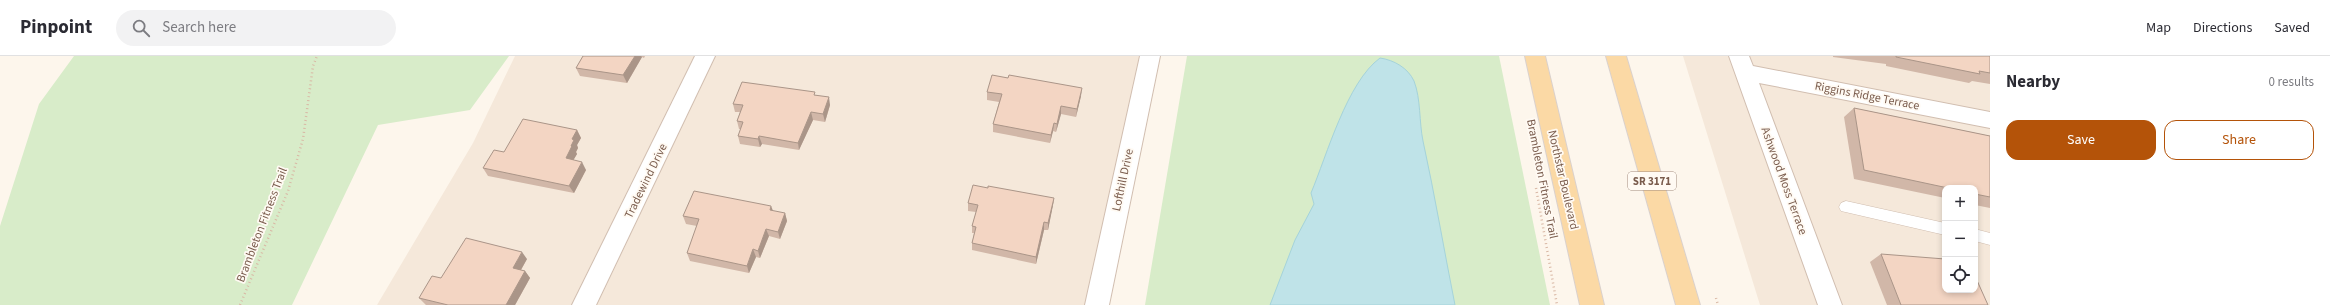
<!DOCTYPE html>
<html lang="en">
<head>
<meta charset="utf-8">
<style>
	:root { --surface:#fff; --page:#f2f2f3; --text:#2b2b33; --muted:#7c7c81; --line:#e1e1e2; --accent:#b45309 }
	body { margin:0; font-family:"Source Sans 3",sans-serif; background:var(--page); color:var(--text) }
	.controls { position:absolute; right:12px; bottom:12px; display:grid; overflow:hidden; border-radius:8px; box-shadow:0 2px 6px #0003 }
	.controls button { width:36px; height:36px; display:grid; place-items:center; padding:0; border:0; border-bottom:1px solid var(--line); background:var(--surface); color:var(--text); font:20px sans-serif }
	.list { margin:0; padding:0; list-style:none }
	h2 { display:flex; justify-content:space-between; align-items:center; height:52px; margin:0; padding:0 16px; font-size:17px }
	h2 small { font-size:13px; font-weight:400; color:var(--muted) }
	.actions { display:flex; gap:8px; padding:12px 16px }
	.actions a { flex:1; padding:9px 0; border:1px solid var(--accent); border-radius:12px; text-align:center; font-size:14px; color:var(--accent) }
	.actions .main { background:var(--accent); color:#fff }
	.icon { flex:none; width:22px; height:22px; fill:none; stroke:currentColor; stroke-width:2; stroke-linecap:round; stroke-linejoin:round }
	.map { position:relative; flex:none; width:1990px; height:249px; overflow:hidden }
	header { display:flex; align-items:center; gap:24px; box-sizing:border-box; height:56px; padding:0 20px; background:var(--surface); border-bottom:1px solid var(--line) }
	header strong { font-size:19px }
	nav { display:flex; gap:22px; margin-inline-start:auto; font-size:14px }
	.search { width:280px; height:36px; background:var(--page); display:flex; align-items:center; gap:10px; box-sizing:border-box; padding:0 14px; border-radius:22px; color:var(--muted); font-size:15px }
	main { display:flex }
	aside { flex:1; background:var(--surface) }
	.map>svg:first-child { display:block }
	.residential { fill:#f5e8da; fill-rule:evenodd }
	.green { fill:#d8ecc9 }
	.water { fill:#bfe3e8; stroke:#a5d3da }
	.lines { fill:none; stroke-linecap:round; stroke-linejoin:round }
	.service-casing { stroke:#d1beb0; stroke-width:1 }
	.minor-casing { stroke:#d1beb0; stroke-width:2 }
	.primary-casing { stroke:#dad1cd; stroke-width:2 }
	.path { stroke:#d9b8a5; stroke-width:2.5; stroke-dasharray:1 3; stroke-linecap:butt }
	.service { fill:#fff; fill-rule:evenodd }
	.minor { fill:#fff; fill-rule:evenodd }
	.primary { fill:#fbd9a5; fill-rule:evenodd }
	.wall { fill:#d1b7a8 }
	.shaded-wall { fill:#aa9588 }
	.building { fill:#f3d5c3; stroke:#aa9588 }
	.labels { text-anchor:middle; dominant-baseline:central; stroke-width:3.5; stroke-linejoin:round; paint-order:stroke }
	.shield { fill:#fffaf3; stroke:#a28b7f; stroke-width:1 }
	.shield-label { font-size:11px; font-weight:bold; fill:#7a5c4d }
	.street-label { font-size:12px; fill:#7a5c4d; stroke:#fffaf3 }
</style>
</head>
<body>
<header>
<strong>Pinpoint</strong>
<div class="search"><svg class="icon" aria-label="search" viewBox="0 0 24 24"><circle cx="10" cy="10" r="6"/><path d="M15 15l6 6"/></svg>Search here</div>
<nav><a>Map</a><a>Directions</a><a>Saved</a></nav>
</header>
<main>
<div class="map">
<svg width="1990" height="249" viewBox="0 0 1990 249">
	<rect width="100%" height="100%" fill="#fdf6ec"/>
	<g class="residential">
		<polygon points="515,0 1149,0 1092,249 377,249 473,87"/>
		<path d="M1683,0H1990V249H1760ZM1945,132H1975V234H1945Z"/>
	</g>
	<g class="green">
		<polygon points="74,0 509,0 470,54 378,69 292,249 0,249 0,170 39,48"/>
		<polygon points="1187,0 1499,0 1550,249 1145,249"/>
	</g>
	<path class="water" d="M1380,2C1394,4 1408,12 1414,25C1421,43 1419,66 1423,85C1435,140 1444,194 1455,249H1270L1295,184L1314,148L1311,137C1327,99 1347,26 1380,2Z"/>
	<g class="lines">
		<defs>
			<g id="service">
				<polygon points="1846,145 1945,167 1945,179 1841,155 1839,151 1841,147"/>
				<polygon points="1975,173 1990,177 1990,189 1975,185"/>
			</g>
			<g id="minor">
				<polygon points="695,0 715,0 596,249 572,249"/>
				<polygon points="1140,0 1160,0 1109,249 1085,249"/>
				<polygon points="1729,0 1749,0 1753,10 1990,56 1990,72 1759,27 1842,249 1818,249"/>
			</g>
			<g id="primary">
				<polygon points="1525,0 1545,0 1604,249 1580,249"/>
				<polygon points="1606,0 1626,0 1700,249 1676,249"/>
			</g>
		</defs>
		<use href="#service" class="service-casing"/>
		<use href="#minor" class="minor-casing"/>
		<use href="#primary" class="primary-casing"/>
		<g class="path">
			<polyline points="1536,132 1557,249"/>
			<polyline points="1716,242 1718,249"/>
			<polyline points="240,249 288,135 303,83 313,10 317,0"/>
		</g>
		<use href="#service" class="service"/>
		<use href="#minor" class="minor"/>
		<use href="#primary" class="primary"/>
	</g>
	<g class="wall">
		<polygon points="583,0 645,0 644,2 642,1 627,27 580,20 576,12"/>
		<polygon points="1833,0 1990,0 1990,28 1972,25 1969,27 1886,10 1886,8 1833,1"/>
		<polygon points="987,36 1081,40 1076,61 1061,58 1056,76 1053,75 1050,87 993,76 993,68 999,46 987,44"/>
		<polygon points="815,39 830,49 825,66 813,64 799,94 762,88 760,91 740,88 738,80 741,73 739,73 737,65 740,56 735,56 733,48"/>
		<polygon points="1854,52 1990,80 1990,152 1975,149 1975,132 1945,132 1945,142 1854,123 1844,61"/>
		<polygon points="577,74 581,82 577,89 578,92 576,96 577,98 573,104 586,114 574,137 488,120 483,112"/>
		<polygon points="1054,142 1053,149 1048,174 1044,174 1036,208 972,194 972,187 974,177 972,177 972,170 976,156 968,155 968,147"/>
		<polygon points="785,157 787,165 780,183 769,180 760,202 756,201 749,217 690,205 687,197 697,170 686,168 683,160"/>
		<polygon points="1881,198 1988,249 1887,249 1870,206"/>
		<polygon points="527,203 521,214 525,215 530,222 515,249 426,249 419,242 441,222"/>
	</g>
	<g class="shaded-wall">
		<polygon points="635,0 641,0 642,1 627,27 623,19"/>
		<polygon points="1082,32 1081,40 1076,61 1077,53"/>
		<polygon points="829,41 830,49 825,66 823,58"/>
		<polygon points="1061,50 1061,58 1056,76 1057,68"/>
		<polygon points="811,56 813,64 799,94 798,87"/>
		<polygon points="1054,67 1053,75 1050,87 1051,79"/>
		<polygon points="577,74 581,82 577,89 578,92 576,96 577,98 570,110 566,102 571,90 572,83"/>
		<polygon points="759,80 762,88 760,91 758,83"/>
		<polygon points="582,106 586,114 574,137 569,130"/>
		<polygon points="1054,142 1053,149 1048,174 1048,167"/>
		<polygon points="771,150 774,157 770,154"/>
		<polygon points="785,157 787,165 780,183 778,176"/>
		<polygon points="1044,166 1044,174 1036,208 1036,201"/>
		<polygon points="766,173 769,180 760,202 758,195"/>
		<polygon points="753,193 756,201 749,217 747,210"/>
		<polygon points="522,196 527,203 518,219 513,212"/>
		<polygon points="525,215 530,222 515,249 506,249"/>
	</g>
	<g class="building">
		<polygon points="583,0 635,0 623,19 576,12"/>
		<polygon points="1896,0 1990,0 1990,17 1979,15 1980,18 1896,1"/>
		<polygon points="992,19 1008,22 1009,19 1082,32 1077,53 1061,50 1057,68 1054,67 1051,79 993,68 1002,38 987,36"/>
		<polygon points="742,26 815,36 814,39 829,41 823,58 811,56 798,87 759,80 758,83 738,80 743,66 737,65 743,49 733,48"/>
		<polygon points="1854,52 1990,80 1990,141 1975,138 1975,132 1948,132 1864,114"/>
		<polygon points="523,63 577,74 572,83 574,84 571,90 572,90 566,102 582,106 569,130 483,112 494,94 504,96"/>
		<polygon points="973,129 988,132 988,130 1054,142 1048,167 1044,166 1036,201 972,187 976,171 972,170 978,149 968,147"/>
		<polygon points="694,135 771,150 770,154 785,157 778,176 766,173 758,195 753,193 747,210 687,197 699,163 683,160"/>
		<polygon points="466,182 522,196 513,212 525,215 506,249 448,249 419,242 432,220 441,222"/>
		<polygon points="1881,198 1945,203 1945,234 1975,234 1975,220 1988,249 1901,249"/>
	</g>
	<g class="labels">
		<rect class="shield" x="1628" y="116" width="48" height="18" rx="3"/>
		<g class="shield-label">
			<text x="1652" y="125">SR 3171</text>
		</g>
		<g class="street-label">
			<text transform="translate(1867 40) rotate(11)">Riggins Ridge Terrace</text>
			<text transform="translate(1542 123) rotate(79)">Brambleton Fitness Trail</text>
			<text transform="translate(1123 124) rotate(-78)">Lofthill Drive</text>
			<text transform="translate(1563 124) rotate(77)">Northstar Boulevard</text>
			<text transform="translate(646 125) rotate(-64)">Tradewind Drive</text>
			<text transform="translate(1784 125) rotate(70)">Ashwood Moss Terrace</text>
			<text transform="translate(262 169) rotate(-69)">Brambleton Fitness Trail</text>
		</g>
	</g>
</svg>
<div class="controls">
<button>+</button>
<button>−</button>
<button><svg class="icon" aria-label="locate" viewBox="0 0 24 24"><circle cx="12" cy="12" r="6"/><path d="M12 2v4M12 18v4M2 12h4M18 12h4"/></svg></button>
</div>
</div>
<aside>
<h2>Nearby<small>0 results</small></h2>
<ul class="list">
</ul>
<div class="actions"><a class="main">Save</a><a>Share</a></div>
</aside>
</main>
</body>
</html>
